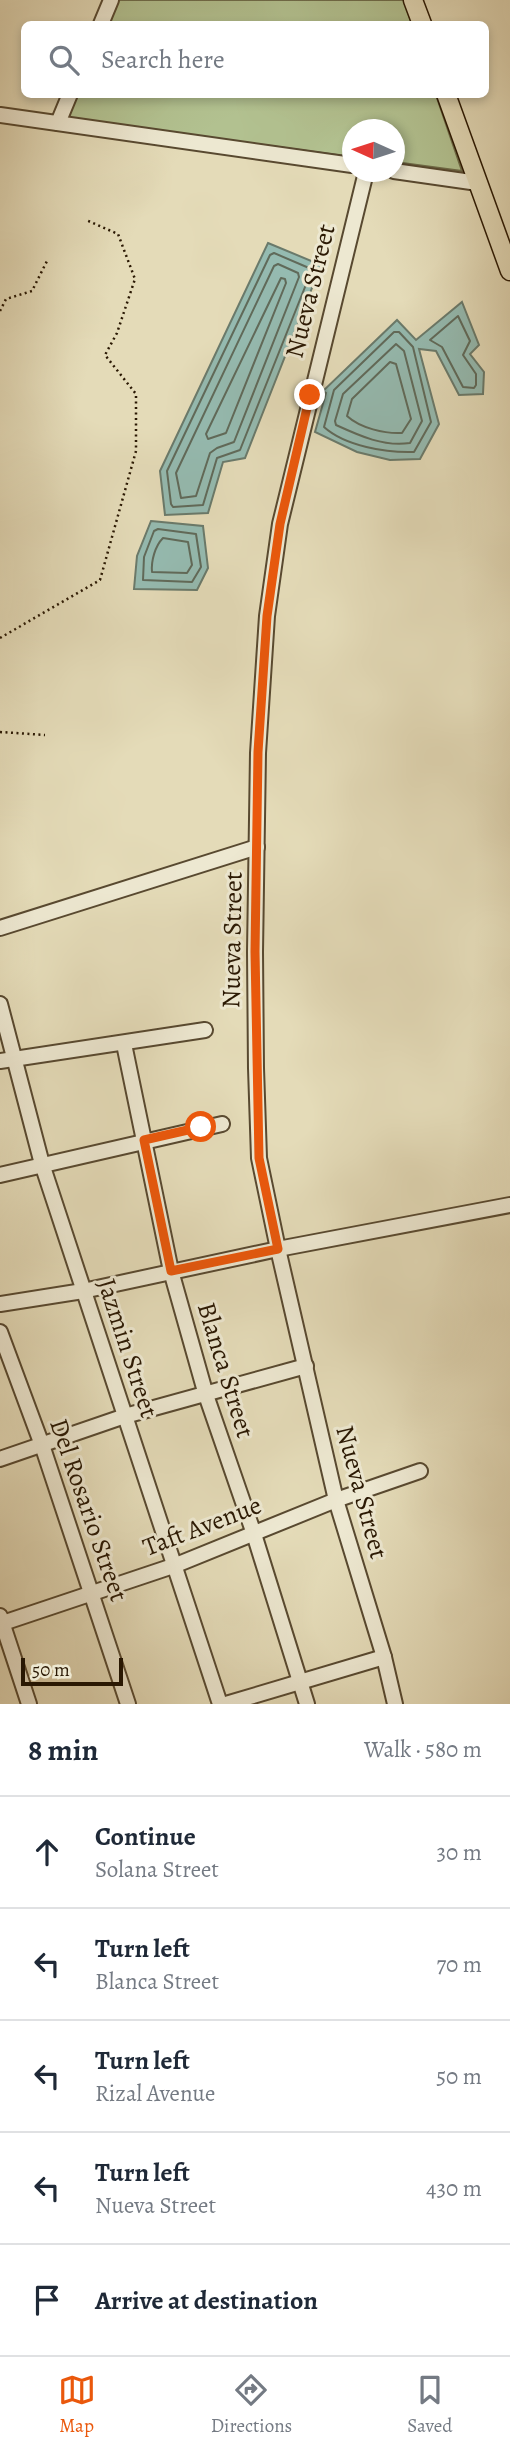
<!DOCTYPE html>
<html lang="en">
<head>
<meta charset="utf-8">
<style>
	:root { --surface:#fff; --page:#f2f2f3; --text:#1f2937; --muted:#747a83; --line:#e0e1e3; --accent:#ea580c }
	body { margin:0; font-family:Alegreya,serif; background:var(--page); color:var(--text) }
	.compass { position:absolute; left:342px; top:119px; width:63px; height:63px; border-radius:50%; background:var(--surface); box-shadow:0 4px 10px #0003; rotate:273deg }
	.scale { position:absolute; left:21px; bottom:18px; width:102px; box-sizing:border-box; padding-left:7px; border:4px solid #2a1803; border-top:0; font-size:19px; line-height:24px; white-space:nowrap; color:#2a1803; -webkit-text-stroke:5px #ede8d1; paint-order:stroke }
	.stop { position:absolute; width:21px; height:21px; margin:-16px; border:5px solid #ea580c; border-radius:50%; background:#fff }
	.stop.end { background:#ea580c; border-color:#fff; box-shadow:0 2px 7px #0008 }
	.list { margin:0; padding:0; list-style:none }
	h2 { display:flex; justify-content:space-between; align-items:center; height:91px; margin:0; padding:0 28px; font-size:30px }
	h2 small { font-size:23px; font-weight:400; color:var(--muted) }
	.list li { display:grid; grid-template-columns:46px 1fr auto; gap:21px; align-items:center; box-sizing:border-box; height:112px; padding:0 28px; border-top:2px solid var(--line) }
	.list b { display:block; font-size:26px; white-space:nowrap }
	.list p { margin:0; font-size:23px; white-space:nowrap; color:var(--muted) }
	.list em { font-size:23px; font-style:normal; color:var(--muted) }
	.icon { flex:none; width:38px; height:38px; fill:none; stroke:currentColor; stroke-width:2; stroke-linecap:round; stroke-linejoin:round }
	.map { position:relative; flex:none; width:510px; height:1704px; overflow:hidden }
	.search { position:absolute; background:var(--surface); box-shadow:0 4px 10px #0003; left:21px; right:21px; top:21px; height:77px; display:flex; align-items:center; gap:18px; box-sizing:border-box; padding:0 24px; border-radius:10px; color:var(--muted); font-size:26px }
	.sheet { height:651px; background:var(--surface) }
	nav { display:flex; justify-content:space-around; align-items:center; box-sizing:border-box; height:98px; border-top:2px solid var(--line); background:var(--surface); font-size:19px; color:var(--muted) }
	nav a { display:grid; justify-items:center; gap:4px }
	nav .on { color:var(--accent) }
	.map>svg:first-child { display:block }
	.green { fill:#b2c190; stroke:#6e6c4a; stroke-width:2 }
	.water { fill:#95bbb1; stroke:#6a7a6b; stroke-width:2 }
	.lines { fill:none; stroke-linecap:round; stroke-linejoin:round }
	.shore { stroke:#606a5a; stroke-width:2 }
	.minor-casing { stroke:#584930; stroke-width:18 }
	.major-casing { stroke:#2a1803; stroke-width:21 }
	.path { stroke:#2a1803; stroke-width:2.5; stroke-dasharray:2 3.5; stroke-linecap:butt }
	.minor { stroke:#ede8d1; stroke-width:14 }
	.major { stroke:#e4dbb8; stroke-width:18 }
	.route { stroke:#ea580c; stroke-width:9 }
	.labels { text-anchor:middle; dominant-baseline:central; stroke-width:6; stroke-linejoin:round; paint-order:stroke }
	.street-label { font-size:26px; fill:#2a1803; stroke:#ede8d1 }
</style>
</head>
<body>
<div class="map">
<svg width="510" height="1704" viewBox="0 0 510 1704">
	<rect width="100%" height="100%" fill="#e4dbb8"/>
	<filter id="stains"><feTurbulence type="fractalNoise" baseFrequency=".00286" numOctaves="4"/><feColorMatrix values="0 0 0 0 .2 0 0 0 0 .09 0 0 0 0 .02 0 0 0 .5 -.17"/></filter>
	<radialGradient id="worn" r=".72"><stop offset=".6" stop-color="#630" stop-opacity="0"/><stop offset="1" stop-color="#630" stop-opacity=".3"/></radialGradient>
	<g class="green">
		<polygon points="118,0 404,0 412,24 107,24"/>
		<polygon points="75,95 436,95 462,171 395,162 394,130 352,130 352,157 65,118"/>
	</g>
	<g class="water">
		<polygon points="268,243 321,265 245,458 223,462 208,513 165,515 160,471"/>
		<polygon points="462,302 479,345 470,354 484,372 483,394 459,395 436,351 419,349 439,424 420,459 390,460 357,452 315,432 326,393 323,391 397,320 416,340"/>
		<polygon points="151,521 203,526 208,568 197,590 134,589 137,556"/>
	</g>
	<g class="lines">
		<g class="shore">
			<polygon points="274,253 309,268 311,272 240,450 217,458 203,505 173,507 171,504 167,471 270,255"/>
			<polygon points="278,264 298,273 299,277 234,442 217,448 210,453 196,496 181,498 176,473 274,266"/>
			<polygon points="281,278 285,279 286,283 226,433 208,439 206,434"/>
			<polygon points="458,316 470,341 463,355 476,374 476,385 474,388 463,387 442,347 430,340"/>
			<path d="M394,332H399L413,347L431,422L414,452C386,453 345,446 324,427L334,390Z"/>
			<path d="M396,344L404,351L422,421L410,443C384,447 360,436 336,425L335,421L343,394Z"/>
			<path d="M390,362L396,364L411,419L402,433C385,434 360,428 347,416L352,399Z"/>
			<polygon points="158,529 196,534 201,567 192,582 143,580 144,557 154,531"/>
			<path d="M163,538L188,542L192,565L187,573L152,572C151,561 155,546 163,538Z"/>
		</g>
		<defs>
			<g id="minor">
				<polyline points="101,24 111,0"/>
				<polyline points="0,115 352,165"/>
				<polyline points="58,123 70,94"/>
				<polyline points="394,171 478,183"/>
				<polyline points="366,172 280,524 267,616 258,753 255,952 256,1068 259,1158 278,1249 336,1500 384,1657 395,1704"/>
				<polyline points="0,928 257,847"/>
				<polyline points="0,1004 42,1164 220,1704"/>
				<polyline points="124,1044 171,1271 206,1395 254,1534 307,1704"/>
				<polyline points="0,1061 205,1030"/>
				<polyline points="0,1175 222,1124"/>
				<polyline points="0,1304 83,1291 278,1249 510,1205"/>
				<polyline points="0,1332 42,1445 128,1704"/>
				<polyline points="0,1459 125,1416 306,1366"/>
				<polyline points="0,1616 29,1704"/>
				<polyline points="0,1624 176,1565 336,1500 420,1471"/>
				<polyline points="226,1704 384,1657"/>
			</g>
			<g id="major">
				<polyline points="413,0 422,24"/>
				<polyline points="446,94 510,271"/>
			</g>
		</defs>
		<use href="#minor" class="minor-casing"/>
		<use href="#major" class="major-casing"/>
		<g class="path">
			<polyline points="0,311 6,299 32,291 47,261"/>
			<polyline points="0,638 100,580 136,451 136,394 105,355 117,333 135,279 118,234 86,220"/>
			<polyline points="0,732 45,735"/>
		</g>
		<use href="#minor" class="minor"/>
		<use href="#major" class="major"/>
	</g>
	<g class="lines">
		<polyline class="route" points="201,1127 144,1140 171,1271 278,1249 259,1158 255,952 258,752 267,616 280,524 310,395"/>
	</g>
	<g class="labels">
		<g class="street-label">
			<text transform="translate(310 291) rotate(-76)">Nueva Street</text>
			<text transform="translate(232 940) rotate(-89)">Nueva Street</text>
			<text transform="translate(128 1348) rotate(72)">Jazmin Street</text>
			<text transform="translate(226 1370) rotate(73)">Blanca Street</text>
			<text transform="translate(362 1492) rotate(75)">Nueva Street</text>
			<text transform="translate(89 1510) rotate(71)">Del Rosario Street</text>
			<text transform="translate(202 1526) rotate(-21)">Taft Avenue</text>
		</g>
	</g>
	<rect width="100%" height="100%" filter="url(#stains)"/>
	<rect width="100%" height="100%" fill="url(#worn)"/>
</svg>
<svg class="compass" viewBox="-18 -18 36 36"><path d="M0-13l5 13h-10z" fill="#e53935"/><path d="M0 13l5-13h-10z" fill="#747a83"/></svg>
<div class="scale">50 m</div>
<div class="stop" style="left:201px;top:1127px"></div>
<div class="stop end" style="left:310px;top:395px"></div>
<div class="search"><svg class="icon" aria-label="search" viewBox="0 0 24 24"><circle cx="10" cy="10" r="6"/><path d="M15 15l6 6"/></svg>Search here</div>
</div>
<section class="sheet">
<h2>8 min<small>Walk · 580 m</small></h2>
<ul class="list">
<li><svg class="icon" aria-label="ahead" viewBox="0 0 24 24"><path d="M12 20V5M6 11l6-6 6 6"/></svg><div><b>Continue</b><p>Solana Street</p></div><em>30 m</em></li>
<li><svg class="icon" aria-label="left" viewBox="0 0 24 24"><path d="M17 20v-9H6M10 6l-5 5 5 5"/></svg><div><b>Turn left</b><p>Blanca Street</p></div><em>70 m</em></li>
<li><svg class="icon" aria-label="left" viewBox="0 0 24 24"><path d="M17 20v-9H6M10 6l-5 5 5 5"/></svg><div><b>Turn left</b><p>Rizal Avenue</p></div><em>50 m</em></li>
<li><svg class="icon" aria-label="left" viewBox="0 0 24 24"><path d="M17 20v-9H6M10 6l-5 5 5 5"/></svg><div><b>Turn left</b><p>Nueva Street</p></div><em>430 m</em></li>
<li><svg class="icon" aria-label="arrive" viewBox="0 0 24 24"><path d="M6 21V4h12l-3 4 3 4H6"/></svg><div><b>Arrive at destination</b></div></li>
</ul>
</section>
<nav>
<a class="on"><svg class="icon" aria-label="map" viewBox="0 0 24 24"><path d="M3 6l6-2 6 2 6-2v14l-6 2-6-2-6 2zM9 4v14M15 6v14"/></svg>Map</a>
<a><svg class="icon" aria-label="directions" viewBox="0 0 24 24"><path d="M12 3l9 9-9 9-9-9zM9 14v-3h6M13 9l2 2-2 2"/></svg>Directions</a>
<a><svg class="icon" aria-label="saved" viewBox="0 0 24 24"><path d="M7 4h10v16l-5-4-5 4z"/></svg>Saved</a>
</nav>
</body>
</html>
